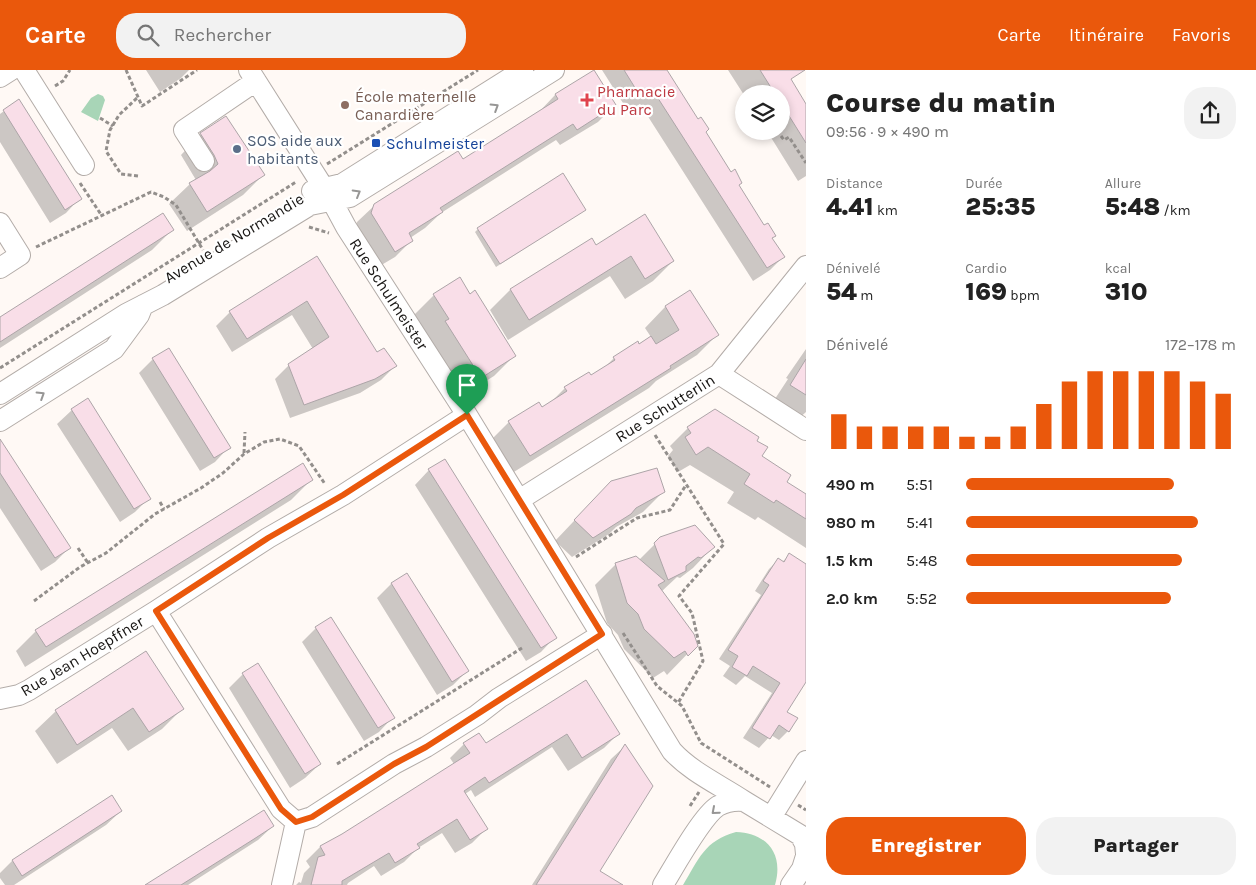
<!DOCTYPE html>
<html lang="fr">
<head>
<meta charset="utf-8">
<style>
  :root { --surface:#fff; --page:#f2f2f2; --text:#222; --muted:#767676; --accent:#ea580c }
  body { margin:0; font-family:Karla,sans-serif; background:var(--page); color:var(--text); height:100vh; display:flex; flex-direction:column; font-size:19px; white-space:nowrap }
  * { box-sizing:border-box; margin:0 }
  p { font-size:16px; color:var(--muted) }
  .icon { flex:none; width:28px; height:28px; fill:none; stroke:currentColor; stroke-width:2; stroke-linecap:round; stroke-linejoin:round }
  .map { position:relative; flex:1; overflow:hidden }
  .details { display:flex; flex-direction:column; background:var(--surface); width:450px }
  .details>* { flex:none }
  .controls { position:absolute; left:735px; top:15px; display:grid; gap:10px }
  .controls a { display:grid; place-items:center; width:55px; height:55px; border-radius:50%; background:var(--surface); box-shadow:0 2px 8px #0003; font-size:25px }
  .pin { position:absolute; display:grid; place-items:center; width:42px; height:42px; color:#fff; margin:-51px -21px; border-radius:50% 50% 50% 0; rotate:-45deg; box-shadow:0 0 5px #0007 }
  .pin .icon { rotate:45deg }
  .round { display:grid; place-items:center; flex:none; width:52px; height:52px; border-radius:20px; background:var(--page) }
  .summary { display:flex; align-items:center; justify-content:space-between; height:85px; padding:0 20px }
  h1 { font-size:28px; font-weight:800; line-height:38px }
  .stats { display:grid; grid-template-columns:repeat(3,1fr); gap:8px; height:85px; padding:5px 20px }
  .stats div { display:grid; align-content:center }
  .stats b { font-size:25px; font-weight:800 }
  .stats small { font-size:14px; font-weight:400 }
  .stats p { font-size:14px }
  .chart { height:140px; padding:10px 20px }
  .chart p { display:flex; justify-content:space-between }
  .chart svg { width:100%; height:90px; margin-top:5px; stroke:var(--accent); stroke-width:6 }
  .primary-button { display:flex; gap:10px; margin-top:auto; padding:10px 20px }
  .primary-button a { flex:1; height:58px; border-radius:20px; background:var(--accent); color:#fff; font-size:20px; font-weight:800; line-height:58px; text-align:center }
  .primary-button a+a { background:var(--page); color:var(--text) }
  ul { padding:0 20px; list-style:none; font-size:16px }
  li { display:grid; grid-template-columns:80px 60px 1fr; align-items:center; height:38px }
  li i { height:12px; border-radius:6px; background:var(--accent) }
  header { display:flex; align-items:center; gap:30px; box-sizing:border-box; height:70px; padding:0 25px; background:var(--accent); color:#fff }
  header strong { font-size:24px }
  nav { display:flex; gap:28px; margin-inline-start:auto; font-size:18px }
  .search { width:350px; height:45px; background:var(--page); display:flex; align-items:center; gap:12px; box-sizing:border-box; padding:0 18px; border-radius:20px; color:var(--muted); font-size:19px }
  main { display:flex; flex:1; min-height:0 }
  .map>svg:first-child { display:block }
  .green { fill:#a8d5b7 }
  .shadow { fill:#0003 }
  .building { fill:#f9dee8; stroke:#ada5a8 }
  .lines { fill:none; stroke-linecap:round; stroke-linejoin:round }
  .minor-casing { stroke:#b3aca8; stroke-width:22 }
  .path { stroke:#938f8c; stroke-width:3; stroke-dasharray:4 2.5; stroke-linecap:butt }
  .minor { stroke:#fff; stroke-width:20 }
  .oneway { stroke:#979695 }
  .route-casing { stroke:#fff; stroke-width:10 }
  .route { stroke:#ea580c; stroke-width:6 }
  .health-dot { fill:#e0444e; stroke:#fff; stroke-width:2 }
  .education-dot { fill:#8d6e63; stroke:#fff; stroke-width:2 }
  .transit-dot { fill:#1a4fb4; stroke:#fff; stroke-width:2 }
  .service-dot { fill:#5c6f8a; stroke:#fff; stroke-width:2 }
  .labels { text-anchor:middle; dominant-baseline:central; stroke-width:4.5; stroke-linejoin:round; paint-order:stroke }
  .health-label { font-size:16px; fill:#be3a42; stroke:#fff; text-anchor:start }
  .education-label { font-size:16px; fill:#785e54; stroke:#fff; text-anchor:start }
  .service-label { font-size:16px; fill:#4e5e75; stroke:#fff; text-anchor:start }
  .transit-label { font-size:16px; fill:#164399; stroke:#fff; text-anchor:start }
  .street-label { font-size:16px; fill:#181614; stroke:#fff }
</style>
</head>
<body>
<header>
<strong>Carte</strong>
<div class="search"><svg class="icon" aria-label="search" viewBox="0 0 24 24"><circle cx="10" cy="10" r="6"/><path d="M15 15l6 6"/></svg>Rechercher</div>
<nav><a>Carte</a><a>Itinéraire</a><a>Favoris</a></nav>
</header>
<main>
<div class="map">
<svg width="806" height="815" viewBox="0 0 806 815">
  <rect width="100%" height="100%" fill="#fff9f5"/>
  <!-- green -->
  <path class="green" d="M98,24L103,26L105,30L98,51L81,42L91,28Z
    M736,762C767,763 784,784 775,815H683C699,789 704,771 736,762Z"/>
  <!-- shadow -->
  <path class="shadow" d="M146,0H189L181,8L160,22Z
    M602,0H665L783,187L770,200L753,211L640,34L628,41Z
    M728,0H789L790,10L806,36V106L798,111L767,61H781V24L744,25Z
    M594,1L615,35L598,52L560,75L556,70L441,143L425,158L410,168L412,170L395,187L378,197L355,160L357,152L375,135L463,90L539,42L555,25Z
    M4,41L80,128L66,143L50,153L0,72V44Z
    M201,64L263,105L243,125L187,161L169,134L190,114L196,110L181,85Z
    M584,140L496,197L475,162L478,159Z
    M172,160L152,180L0,278V249Z
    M591,169L596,176L673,191L653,211L625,229L610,206L508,270L490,240L510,220Z
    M317,187L377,284L395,296L381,310L360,323L290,348L275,309L289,295L313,279L292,245L232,282L216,256L230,242Z
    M690,222L717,265L697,285L656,311L649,318L509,405L489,372L509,352L541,338L551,332L565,318L591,306L602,300L614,288L651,267L645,258L665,237Z
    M434,225H470L514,286L494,306L460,327L414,245Z
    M806,279V342L796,351L771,335L788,309L786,308Z
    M153,289L229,377L215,392L200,401L139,303Z
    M87,330L149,428L135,442L120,452L57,354L72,340Z
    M688,358L760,386L785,413L806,426V478L758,447L755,450L727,433L734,422L690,395L678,402L668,386L673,380L670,376Z
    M0,383L69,478L55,492L41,501L0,438Z
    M444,390L555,567L541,582L526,591L415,415L429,400Z
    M312,409L291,430L25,597L16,581L36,561Z
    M663,422L643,442L616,457L609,464L572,487L555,471L591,433Z
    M661,468L713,477L693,498L680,508L677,507L661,522L696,575L667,605L664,601L653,608L624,579L618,565L607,553L595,515L615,495L636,488L639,490Z
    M790,485L806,495V610L786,642L788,661L779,670L771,665L759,678L743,668L772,623L745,606L736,615L723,606L730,596L719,589L761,525L755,521L769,499L778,490L782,492Z
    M407,505L467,601L453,615L437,625L377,528L391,514Z
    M316,558L393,647L379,662L364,671L302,572Z
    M146,582L182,639L162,659L128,681L112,658L57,694L35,661L56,641Z
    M243,604L320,694L305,708L290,718L229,618Z
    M586,612L618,664L604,678L568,701L552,677L475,727L471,720L465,724L486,759L472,773L455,783L442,763L418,778L404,792L381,806L374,796L348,813L347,815H296L299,812L301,813L304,803L310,797L306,791L320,777L342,765L454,694L450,688L464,674L485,675Z
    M625,676L599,801L621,815H532L611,689Z
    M112,727L121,741L106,755L14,815H5L0,808V803L12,791Z
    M273,756L258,770L188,815H148Z"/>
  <!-- building -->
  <path class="building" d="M594,0L616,35L577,60L573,54L440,138L443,142L409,163L413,171L395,182L371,143L374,134L458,81L463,89L558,29L555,24Z
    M624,0H667L698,49L701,47L709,59L706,62L731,102L735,99L742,113L739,115L764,155L768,153L776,166L772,168L785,187L767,198L654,22L642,29Z
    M760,0H805L791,9L806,34V73L781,33V24H775Z
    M19,29L82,129L65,140L3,40Z
    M226,46L265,105L207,142L189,113L210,101L218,94L214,85L200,63Z
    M563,103L586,140L500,194L477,158Z
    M163,143L174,160L0,272V247Z
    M645,144L674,191L645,209L631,186L529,250L510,219L592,168L596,175Z
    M317,186L377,282L384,278L397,296L375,309L304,335L288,294L329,267L307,231L247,269L229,241Z
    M460,207L470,224L475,220L516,286L481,308L445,251L449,249L433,224Z
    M690,220L719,265L670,296L671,298L530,386L508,351L539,332L542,337L567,321L564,317L589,302L591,305L615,290L613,287L638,271L639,274L651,266L656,274L679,260L665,236Z
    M169,278L231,378L214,388L152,288Z
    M806,289V325L790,315Z
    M88,328L151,429L134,439L71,339Z
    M715,339L759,367L757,371L768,377L762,386L791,405L787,412L806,424V449L776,430L774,433L744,414L750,404L708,377L696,385L685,367L691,363L687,357Z
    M0,369L71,478L55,488L0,403Z
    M445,389L557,568L541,578L428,399Z
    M303,393L313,410L46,577L35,560Z
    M657,398L665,422L636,438L631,444L593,468L574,450L611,411Z
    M695,455L715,477L701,488L698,487L686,496V501L668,510L654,473L660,467Z
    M789,483L806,494V612L787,642L798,648L794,654L789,662L779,655L770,669L752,658L780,613L753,596L747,606L732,597L738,586L728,580L769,515L763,511L778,488L784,492Z
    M636,486L665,511L658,515L694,564L698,576L688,586L685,581L674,588L644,559L638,544L627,533L615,493Z
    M407,503L469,601L452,612L391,513Z
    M331,547L395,648L378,658L315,557Z
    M146,581L184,639L149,662L133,638L77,675L55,640Z
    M258,593L321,694L305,704L242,603Z
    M586,610L620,664L582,688L567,664L489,713L485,707L464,721L488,759L470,770L457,749L417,774L420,778L395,793L389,783L342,811V815H311L318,787L325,785L320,776L342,764L470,683L463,673L479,663L486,673Z
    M625,674L653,716L600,801L623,815H536Z
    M112,725L122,741L22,806L12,790Z
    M264,740L274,756L254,769L181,815H145Z"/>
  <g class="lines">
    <defs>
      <path id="minor" d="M24,0L84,95
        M249,0L332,131L346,157L467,345L672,681C691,702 720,715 744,731
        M0,7L11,0
        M204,91L184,60L256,11
        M312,121L342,114L523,0
        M0,153L20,185L0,198
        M719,304L806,360
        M0,324L126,244L163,225L310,135L350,127L554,0
        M0,351L114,279L139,245L143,235
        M519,430L719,304L806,196
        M156,541L281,739L296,752
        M0,629L19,625L29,620L156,541L268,468L343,425L467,345
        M772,746L806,691
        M282,815L296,752L312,747L394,694L426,677L477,645L499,628L602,564
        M663,815C674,797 702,746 718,736C727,731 735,730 744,731L800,765L805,774L806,784
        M791,815L802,799L806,786"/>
    </defs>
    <!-- minor casing -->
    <use href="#minor" class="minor-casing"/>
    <!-- path -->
    <path class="path" d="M126,0L142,36L197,0
      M55,16L63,11L70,0
      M100,48L113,56
      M781,66L784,70L789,67L806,93
      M327,94L478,0
      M138,106L121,104L106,81L110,60L119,45L138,27
      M80,113L102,146
      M309,157L329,163
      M36,177L151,122L164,127L176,135L203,180
      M0,298L296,112
      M655,365L724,474L679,526L692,543L703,591L678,633
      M244,383L245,362
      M160,432L164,439
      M78,478L88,493
      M576,487L637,448L670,440L686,415
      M34,531L80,497L106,483L155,444L201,418L223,403L244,384L264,372L280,369L299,376L325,414
      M623,563L657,616L682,636L701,673L770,717
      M337,694L522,578
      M798,735L806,740
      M690,736L699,722"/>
    <!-- minor -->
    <use href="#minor" class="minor"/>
  </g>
  <!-- one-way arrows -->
  <defs><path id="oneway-chevron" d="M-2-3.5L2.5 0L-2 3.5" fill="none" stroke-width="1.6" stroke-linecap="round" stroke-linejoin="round" transform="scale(1.25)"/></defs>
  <g class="oneway">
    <use href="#oneway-chevron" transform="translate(495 37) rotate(-32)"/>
    <use href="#oneway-chevron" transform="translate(357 123) rotate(-30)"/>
    <use href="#oneway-chevron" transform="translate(41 325) rotate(-32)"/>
    <use href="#oneway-chevron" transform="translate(715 741) rotate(139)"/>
  </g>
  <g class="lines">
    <defs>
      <path id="route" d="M467,345L602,564L426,677L394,694L312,747L296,752L281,739L156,541L268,468L343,425Z"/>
    </defs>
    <!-- route casing -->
    <use href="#route" class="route-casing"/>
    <!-- route -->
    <use href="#route" class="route"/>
  </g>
  <!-- markers -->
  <path class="health-dot" d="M584.5 22.5h5v5h5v5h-5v5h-5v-5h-5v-5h5z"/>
  <circle class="education-dot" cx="345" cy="35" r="5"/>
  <rect class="transit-dot" x="371" y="68" width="10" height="10" rx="2.5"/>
  <circle class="service-dot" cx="237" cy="79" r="5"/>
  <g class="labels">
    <!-- health labels -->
    <g class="health-label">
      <text x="597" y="21">Pharmacie<tspan x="597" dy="18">du Parc</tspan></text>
    </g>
    <!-- education labels -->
    <g class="education-label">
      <text x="355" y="26">École maternelle<tspan x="355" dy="18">Canardière</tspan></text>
    </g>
    <!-- service labels -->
    <g class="service-label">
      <text x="247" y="70">SOS aide aux<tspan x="247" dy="18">habitants</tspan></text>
    </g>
    <!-- transit labels -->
    <g class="transit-label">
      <text x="386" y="73">Schulmeister</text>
    </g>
    <!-- street labels -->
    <g class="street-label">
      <text transform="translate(234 168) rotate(-31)">Avenue de Normandie</text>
      <text transform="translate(389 224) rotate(57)">Rue Schulmeister</text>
      <text transform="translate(665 338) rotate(-32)">Rue Schutterlin</text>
      <text transform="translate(82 586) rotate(-31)">Rue Jean Hoepffner</text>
    </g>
  </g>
</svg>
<div class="controls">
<a><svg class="icon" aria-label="layers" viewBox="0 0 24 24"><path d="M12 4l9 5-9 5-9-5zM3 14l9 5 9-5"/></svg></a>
</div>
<div class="pin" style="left:467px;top:345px;background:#1e9e55"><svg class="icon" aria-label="arrive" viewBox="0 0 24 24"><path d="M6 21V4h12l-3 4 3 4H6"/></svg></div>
</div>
<section class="details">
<div class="summary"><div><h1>Course du matin</h1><p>09:56 · 9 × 490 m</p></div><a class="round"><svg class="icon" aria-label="share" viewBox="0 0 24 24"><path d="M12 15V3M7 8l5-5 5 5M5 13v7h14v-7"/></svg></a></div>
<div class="stats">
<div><p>Distance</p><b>4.41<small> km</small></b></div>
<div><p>Durée</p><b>25:35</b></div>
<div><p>Allure</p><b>5:48<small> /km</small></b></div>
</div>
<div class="stats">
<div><p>Dénivelé</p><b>54<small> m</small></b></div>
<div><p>Cardio</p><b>169<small> bpm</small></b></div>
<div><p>kcal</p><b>310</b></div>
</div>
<div class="chart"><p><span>Dénivelé</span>172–178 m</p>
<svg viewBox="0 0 160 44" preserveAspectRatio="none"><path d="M5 44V27M15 44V33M25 44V33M35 44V33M45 44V33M55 44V38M65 44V38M75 44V33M85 44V22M95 44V11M105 44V6M115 44V6M125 44V6M135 44V6M145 44V11M155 44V17"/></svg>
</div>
<ul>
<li><b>490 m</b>5:51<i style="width:77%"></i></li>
<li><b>980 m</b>5:41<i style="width:86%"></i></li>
<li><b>1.5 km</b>5:48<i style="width:80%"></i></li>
<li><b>2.0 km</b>5:52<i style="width:76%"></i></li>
</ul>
<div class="primary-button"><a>Enregistrer</a><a>Partager</a></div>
</section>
</main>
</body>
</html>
